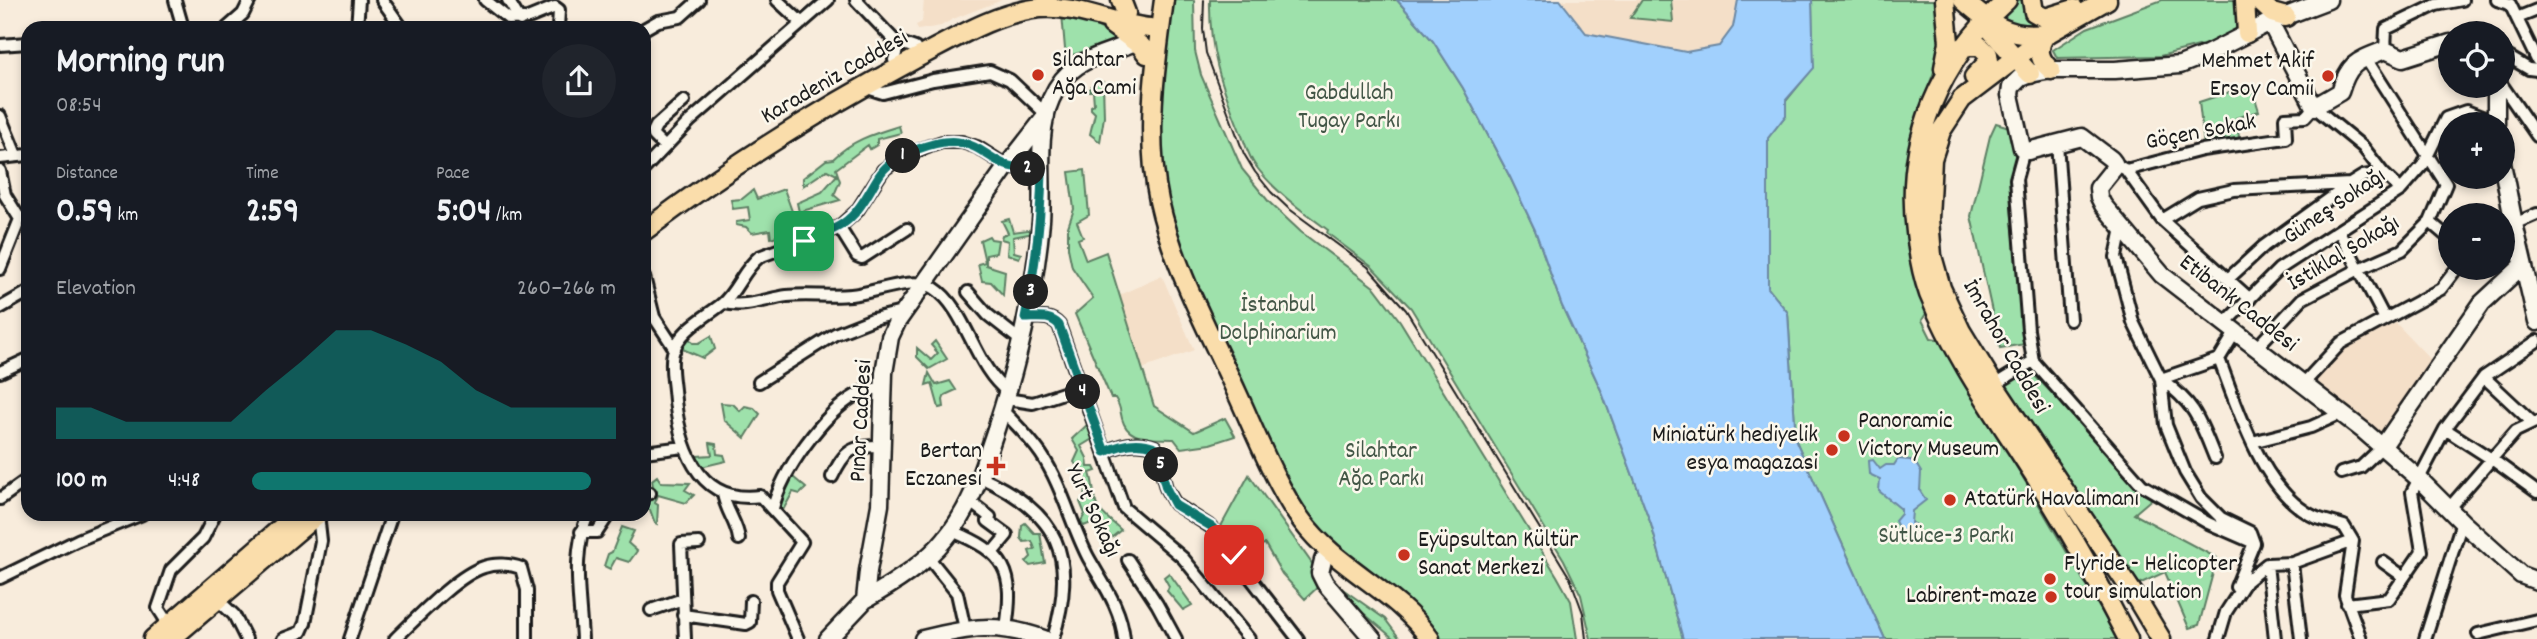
<!DOCTYPE html>
<html lang="en">
<head>
<meta charset="utf-8">
<style>
  :root { --surface:#171b24; --page:#20242c; --text:#f1f3f6; --muted:#9ea1a6; --accent:#0f766e }
  body { margin:0; font-family:Dekko,sans-serif; background:var(--page); color:var(--text); height:100vh; display:flex; flex-direction:column; font-size:26px; white-space:nowrap }
  * { box-sizing:border-box; margin:0 }
  p { font-size:23px; color:var(--muted) }
  .icon { flex:none; width:38px; height:38px; fill:none; stroke:currentColor; stroke-width:2; stroke-linecap:round; stroke-linejoin:round }
  .map { position:relative; flex:1; overflow:hidden }
  .sheet { position:absolute; left:21px; top:21px; width:630px; height:500px; display:flex; flex-direction:column; background:var(--surface); border-radius:21px; box-shadow:0 4px 10px #0003 }
  .sheet>* { flex:none }
  .tools { position:absolute; left:2438px; top:21px; display:grid; gap:14px }
  .tools a { display:grid; place-items:center; width:77px; height:77px; border-radius:50%; background:var(--surface); box-shadow:0 4px 10px #0003; font-size:35px }
  .pin { position:absolute; display:grid; place-items:center; width:60px; height:60px; color:#fff; margin:-30px; border-radius:14px; box-shadow:0 4px 10px #0006 }
  .km { position:absolute; width:35px; height:35px; margin:-18px; border-radius:50%; background:#222; color:#fff; font-size:19px; line-height:35px; text-align:center }
  .round { display:grid; place-items:center; flex:none; width:74px; height:74px; border-radius:37px; background:var(--page) }
  .overview { display:flex; align-items:center; justify-content:space-between; height:119px; padding:0 35px }
  h1 { font-size:38px; font-weight:700; line-height:52px }
  .metrics { display:grid; grid-template-columns:repeat(3,1fr); gap:10px; height:119px; padding:7px 35px }
  .metrics div { display:grid; align-content:center }
  .metrics b { font-size:35px; font-weight:700 }
  .metrics small { font-size:19px; font-weight:400 }
  .metrics p { font-size:19px }
  .chart { height:196px; padding:14px 35px }
  .chart p { display:flex; justify-content:space-between }
  .chart svg { width:100%; height:126px; margin-top:7px; fill:var(--accent); opacity:.7 }
  ul { padding:0 35px; list-style:none; font-size:23px }
  li { display:grid; grid-template-columns:112px 84px 1fr; align-items:center; height:52px }
  li i { height:18px; border-radius:9px; background:var(--accent) }
  .map>svg:first-child { display:block }
  .built { fill:#f4dfc8 }
  .green { fill:#9ee1ab; stroke:#5d7e64; stroke-width:2 }
  .water { fill:#a1d0fd; stroke:#6c88a3; stroke-width:2 }
  .lines { fill:none; stroke-linecap:round; stroke-linejoin:round }
  .street-casing { stroke:#1c1c1c; stroke-width:16 }
  .secondary-casing { stroke:#1c1c1c; stroke-width:21 }
  .primary-casing { stroke:#1c1c1c; stroke-width:23 }
  .street { stroke:#fbf7ec; stroke-width:10 }
  .secondary { stroke:#fbf7ec; stroke-width:16 }
  .primary { stroke:#faddab; stroke-width:18 }
  .tram { stroke:#1c1c1c; stroke-width:2 }
  .route-casing { stroke:#fff; stroke-width:14 }
  .route { stroke:#0f766e; stroke-width:9 }
  .poi-dot { fill:#c8321e; stroke:#fbf7ec; stroke-width:2.5 }
  .labels { text-anchor:middle; dominant-baseline:central; stroke-width:5; stroke-linejoin:round; paint-order:stroke }
  .poi-label { font-size:24px; fill:#1c1c1c; stroke:#fbf7ec; text-anchor:start }
  .street-label { font-size:24px; fill:#1c1c1c; stroke:#fbf7ec }
  .park-label { font-size:24px; fill:#435747; stroke:#fbf7ec }
</style>
</head>
<body>
<div class="map">
<svg width="2537" height="639" viewBox="0 0 2537 639">
  <rect width="100%" height="100%" fill="#f8ecdc"/>
  <filter id="ink" filterUnits="userSpaceOnUse"><feTurbulence type="fractalNoise" baseFrequency=".0143" numOctaves="2"/><feDisplacementMap in="SourceGraphic" scale="14" xChannelSelector="R" yChannelSelector="G"/><feConvolveMatrix kernelMatrix="1 2 1 2 8 2 1 2 1" color-interpolation-filters="sRGB"/></filter>
  <g filter="url(#ink)">
    <!-- built -->
    <path class="built" d="M924,0H1002L953,19L941,26L918,30L916,25L922,22Z
      M1560,0H1738L1733,27L1719,46L1686,52L1586,33Z
      M1162,276L1194,350L1142,369L1119,295Z
      M2396,323L2433,362L2382,437L2313,379L2349,345Z"/>
    <!-- green -->
    <path class="green" d="M1172,0H1194L1195,51L1201,75L1242,169L1269,202L1301,232L1375,288L1400,321L1557,576L1571,601L1577,639H1439L1415,608L1349,559L1309,522L1273,459L1184,265L1163,194L1158,154L1159,76Z
      M1210,0H1397L1433,41L1463,88L1510,177L1535,230L1562,306L1601,390L1651,524L1683,639H1591L1581,595L1564,560L1411,308L1372,267L1327,233L1328,230C1302,211 1274,191 1255,165C1248,156 1245,142 1240,131C1221,84 1209,51 1210,0Z
      M1642,0H1671L1673,22L1630,18Z
      M1812,0H1938L1943,23L1939,58L1916,121L1906,177L1912,250L1927,312L1922,320L1931,338L1942,340L2118,639H1885L1796,441L1788,313L1768,288V138L1786,115V101L1813,68Z
      M2016,0H2024C2024,13 2028,23 2040,26C2026,30 2012,24 1999,17Z
      M2162,0H2239V27L2237,32L2218,41L2160,56L2057,58L2053,50L2087,28Z
      M1062,14L1091,23L1122,40L1069,56L1065,49Z
      M1098,81L1103,82L1104,117L1100,142L1090,134L1095,113L1091,109V106L1094,104L1093,91H1087Z
      M2251,85L2259,111L2236,118L2240,143L2204,145L2199,102Z
      M1996,123L2013,128L2019,152L2012,175L2011,208L2025,344L2000,348L1971,216L1990,136Z
      M899,126L901,133L877,139V145L870,149L868,145L836,169L840,181L834,195L840,200L799,212L797,203L822,192L837,175L827,170L803,186V178L826,160L833,159C852,140 873,134 899,126Z
      M1085,170L1089,215L1077,222L1083,237L1078,239L1086,260L1106,252L1154,406L1194,432L1225,418L1235,436L1210,444L1181,448L1174,439C1158,438 1132,442 1124,424C1119,414 1123,410 1115,398H1111L1075,314L1093,298L1072,267L1068,248V227L1074,209L1069,172Z
      M784,189L802,239L789,243L785,233L771,238L770,230L752,233L746,227L736,225V222L750,220L748,207L733,209L731,200L742,199L753,190L757,199Z
      M1009,219L1013,232L1035,229L1033,233L1013,237L1014,252L1021,254L1019,258L1007,254L1008,241L1001,239L1002,235L1008,233L1002,221Z
      M989,236L991,239L998,240L996,253L986,255V265L1005,271L1003,295L991,282L982,281L978,264L985,262L980,240Z
      M687,336L693,343H699L711,336L715,349L703,358L678,347Z
      M935,341L947,359L929,369L917,357V348L931,360L938,353L931,345Z
      M2030,371L2154,497L2134,514L2217,558L2199,625L2189,628L2165,572L2139,584L2003,385Z
      M929,373L936,385L950,381L956,390L945,395L943,400L944,407L939,408L932,383L926,385Z
      M721,403L733,404L740,411L745,406L754,408L760,414L745,438L724,420Z
      M1088,424L1094,438L1081,446L1087,458L1088,467H1094L1096,471L1090,473C1094,484 1093,496 1097,506C1102,515 1114,523 1121,530L1111,538L1098,520L1084,526L1081,521L1085,514L1080,502L1085,496L1087,481L1074,462L1079,451L1072,439Z
      M710,443L716,444L717,454L724,455L726,461L701,467L697,462V456L712,455Z
      M1249,475L1313,565L1320,585L1305,599L1282,574L1265,544L1261,545L1248,530L1231,540L1220,528Z
      M657,476L661,482L690,483L685,490L694,495L686,503L658,495L655,503L658,505L657,524L655,523L650,510H646V497L654,494L652,480Z
      M793,477L806,488L800,494L793,492L782,512L778,503L786,481Z
      M1025,523L1034,533H1040L1045,563L1030,566L1026,562L1031,557L1029,551L1035,549L1032,541L1024,542L1021,538L1022,525Z
      M622,527L634,531L628,543L637,551L629,562L616,558L610,569L604,566L608,554L612,552Z
      M1169,573L1192,605L1183,610L1167,591L1169,586L1164,577Z
      M1327,578L1385,619L1400,639H1394L1341,594Z"/>
    <!-- water -->
    <path class="water" d="M1397,0H1560L1586,33L1686,52L1719,46L1733,27L1738,0H1812L1814,68L1786,100V115L1768,138V288L1788,313L1796,441L1885,639H1683L1651,524L1601,390L1562,306L1535,230L1510,177L1463,88L1433,41Z
      M1898,459L1910,460L1916,464L1921,472L1920,491L1926,500L1912,511L1911,523L1916,525L1909,532L1900,531L1895,521L1901,514V509L1879,491L1880,479L1869,474L1868,461L1873,460L1880,469L1886,465H1894Z"/>
    <g class="lines">
      <defs>
        <path id="street" d="M175,0L183,28
          M382,0L402,28
          M485,0L509,19L528,18L555,7L559,10L558,28
          M508,0L520,20
          M777,0L802,23
          M856,0L895,41L915,48
          M2497,0L2510,4L2537,60
          M2517,18L2537,10
          M227,28L243,14L250,0
          M357,28L359,0
          M644,29L658,21L680,17L699,0
          M0,45L28,43
          M2385,50L2386,29L2436,5L2462,0
          M2502,53L2529,69L2537,70
          M894,60L898,47L895,41
          M2502,85L2537,136
          M864,87L883,93L933,80L990,71L1010,80L1047,115
          M0,116L16,155
          M2057,143L2070,320
          M665,147L654,136L653,132L656,126L684,101
          M2024,150L2016,179L2028,330L2033,361
          M0,158L28,155
          M2114,163L2126,170L2202,150L2286,138L2285,118L2305,117L2314,107L2363,147L2383,173L2401,190
          M644,169L690,121L828,0
          M2126,170L2162,220L2250,299
          M0,171L5,195L20,219L28,216
          M2162,220L2198,198L2234,190L2350,184
          M2430,222L2450,239
          M2502,223L2514,224L2537,214
          M839,227L857,256L862,258L907,229
          M2122,228L2116,257L2133,322L2161,379L2166,425L2185,472L2201,498L2221,518L2250,532L2254,543
          M2339,231L2385,319
          M0,269L20,219
          M644,277L654,317L675,349
          M2228,279L2264,246L2350,184L2363,176L2383,173
          M968,292L988,315L1020,340
          M724,303C745,308 766,299 787,296C808,294 830,297 851,295C875,293 913,275 934,288C967,309 974,367 1008,392
          M0,308L28,292
          M1025,318C1038,318 1050,315 1059,325L1124,508L1183,558L1249,639
          M2225,323L2279,269L2401,190L2423,165L2446,118L2466,111L2484,118L2490,124
          M2257,347L2302,299L2359,269L2402,250L2430,222L2446,184L2365,57
          M2219,359C2238,409 2264,496 2317,518C2326,521 2335,523 2344,526L2353,541L2345,595L2361,639
          M0,372L28,359
          M2484,377L2533,423L2537,422
          M2161,379C2196,405 2199,419 2215,458
          M2161,379L2219,359L2236,331
          M759,382L835,334L873,319L906,311
          M2304,383L2341,343L2441,289L2457,268
          M1994,385L2033,361L2142,485L2208,523L2254,543
          M1006,399L1033,403L1081,387
          M1002,410C1016,424 1030,438 1041,454C1062,485 1071,524 1088,557C1103,584 1121,607 1124,639
          M2445,429L2493,460L2537,492
          M2252,442L2311,427L2342,413
          M644,452L684,447
          M1105,452C1121,444 1138,440 1155,447L1166,488L1175,504L1211,527L1298,639
          M2341,473L2361,467L2383,446
          M832,477C845,450 851,446 881,446
          M980,477C1059,513 1078,556 1053,639
          M723,493C725,510 737,522 739,539
          M644,495L650,493
          M0,499L28,479
          M969,501L990,517L988,521L1007,535L992,553
          M773,508C782,471 823,414 856,395C864,390 874,389 883,388
          M2449,508L2516,431L2533,423
          M952,531C1006,553 1015,571 1006,628
          M581,532H597L609,514
          M928,557L957,593L965,629
          M1128,560L1157,604L1176,639
          M2383,562L2404,577
          M2292,563L2301,639
          M2267,564L2275,639
          M0,578L78,540L142,514
          M2236,587L2254,543
          M218,600L234,615L246,639
          M2347,604L2389,599L2422,551L2412,492L2445,429L2484,377L2537,341
          M651,610L683,599
          M683,615L746,624L750,622L751,601
          M169,625L158,608L171,570L203,538L215,514
          M2478,634L2537,620
          M283,639L301,632L305,623L321,541L318,514
          M350,639L392,514
          M395,639C416,619 457,575 484,567C495,563 511,564 521,568L527,590V639
          M582,639C580,596 571,556 588,514
          M685,639L681,544L699,543
          M798,639L777,590V582L802,542L760,496C695,505 678,442 674,390C673,379 670,364 673,353C679,330 706,317 722,304C737,291 743,270 759,257L839,227L857,211L883,170L902,157L930,146L942,142H962L977,147L1007,166L1042,172
          M2218,639L2226,612L2246,581L2267,564L2292,563L2353,541
          M2425,639L2462,522"/>
        <path id="secondary" d="M2328,0L2270,22L2205,55L2180,65L2115,70H2051L2030,74L2020,78L2011,87L2010,95L2022,148L2028,151L2082,137L2111,159L2114,163V168L2098,188L2099,197L2103,205L2162,275L2364,431L2418,478L2462,522L2521,575L2537,581
          M2270,22L2314,107L2340,92C2349,62 2357,61 2385,50L2403,58L2450,43
          M2496,86V124
          M2502,163L2514,224L2537,322
          M2383,446L2482,303L2523,265
          M1323,560L1320,573L1325,583L1373,639
          M865,600C893,584 925,564 945,539C972,507 983,467 996,429C1018,362 1035,291 1041,221C1044,183 1035,135 1051,99C1069,58 1099,57 1135,42
          M828,639L865,600L868,571L880,505L884,373L890,337L897,322L1007,166L1046,116
          M923,639C970,627 997,622 1044,639"/>
        <path id="primary" d="M1164,0C1155,66 1145,135 1159,201C1174,269 1209,331 1237,393C1255,432 1277,488 1302,521C1337,569 1396,590 1430,639
          M1963,0C1989,23 2010,39 2045,34
          M2007,0C1940,61 1904,140 1916,232C1918,252 1922,274 1929,294C1955,358 1996,415 2033,473C2067,527 2099,582 2128,639
          M2032,0L2034,12L2045,18L2074,9
          M2107,0L2049,33L1962,99L1941,131L1932,159L1929,219L1932,256L1941,288L1961,331L1994,385L2137,599L2161,639
          M2245,0L2247,33
          M2258,0L2272,13L2286,17
          M1117,23L1126,13L1121,0
          M1112,25L1141,46L1147,54
          M1987,26L2030,74
          M2044,37C2036,50 2040,61 2051,70
          M1964,46H1980L1988,54L1989,61L1974,77
          M1944,68L1949,42L1945,0
          M644,231C729,167 819,110 913,60C954,39 994,13 1040,8C1079,5 1112,24 1150,28
          M153,639L297,514
          M171,639L318,514"/>
      </defs>
      <!-- street casing -->
      <use href="#street" class="street-casing"/>
      <!-- secondary casing -->
      <use href="#secondary" class="secondary-casing"/>
      <!-- primary casing -->
      <use href="#primary" class="primary-casing"/>
      <!-- street -->
      <use href="#street" class="street"/>
      <!-- secondary -->
      <use href="#secondary" class="secondary"/>
      <!-- primary -->
      <use href="#primary" class="primary"/>
      <!-- tram -->
      <path class="tram" d="M1204,0L1203,29L1206,53L1244,154L1255,172L1271,192L1288,208L1368,267L1406,310L1570,578L1583,613L1586,639"/>
    </g>
  </g>
  <g class="lines" filter="url(#ink)">
    <defs>
      <path id="route" d="M804,241C821,234 838,230 851,217C864,205 871,187 881,173C894,155 937,139 958,142C977,144 989,158 1006,165C1012,167 1035,171 1042,172C1041,222 1035,269 1025,318C1038,318 1050,315 1059,325L1105,452C1121,444 1138,440 1155,447L1166,488L1175,505L1212,527L1234,555"/>
    </defs>
    <!-- route casing -->
    <use href="#route" class="route-casing"/>
    <!-- route -->
    <use href="#route" class="route"/>
  </g>
  <!-- markers -->
  <g class="poi-dot">
    <circle cx="1038" cy="75" r="7"/>
    <circle cx="2328" cy="76" r="7"/>
    <circle cx="1844" cy="436" r="7"/>
    <circle cx="1832" cy="450" r="7"/>
    <path d="M992.5 455.5h7v7h7v7h-7v7h-7v-7h-7v-7h7z"/>
    <circle cx="1950" cy="500" r="7"/>
    <circle cx="1404" cy="555" r="7"/>
    <circle cx="2050" cy="579" r="7"/>
    <circle cx="2051" cy="597" r="7"/>
  </g>
  <g class="labels">
    <!-- poi labels -->
    <g class="poi-label">
      <text x="1052" y="61">Silahtar<tspan x="1052" dy="28">Ağa Cami</tspan></text>
      <text x="2314" y="62" text-anchor="end">Mehmet Akif<tspan x="2314" dy="28">Ersoy Camii</tspan></text>
      <text x="1858" y="422">Panoramic<tspan x="1858" dy="28">Victory Museum</tspan></text>
      <text x="1818" y="436" text-anchor="end">Miniatürk hediyelik<tspan x="1818" dy="28">esya magazasi</tspan></text>
      <text x="982" y="452" text-anchor="end">Bertan<tspan x="982" dy="28">Eczanesi</tspan></text>
      <text x="1964" y="500">Atatürk Havalimanı</text>
      <text x="1418" y="541">Eyüpsultan Kültür<tspan x="1418" dy="28">Sanat Merkezi</tspan></text>
      <text x="2064" y="565">Flyride - Helicopter<tspan x="2064" dy="28">tour simulation</tspan></text>
      <text x="2037" y="597" text-anchor="end">Labirent-maze</text>
    </g>
    <!-- street labels -->
    <g class="street-label">
      <text transform="translate(835 78) rotate(-30)">Karadeniz Caddesi</text>
      <text transform="translate(2201 133) rotate(-11)">Göçen Sokak</text>
      <text transform="translate(2335 207) rotate(-34)">Güneş Sokağı</text>
      <text transform="translate(2344 254) rotate(-31)">İstiklal Sokağı</text>
      <text transform="translate(2238 304) rotate(38)">Etibank Caddesi</text>
      <text transform="translate(2005 347) rotate(60)">İmrahor Caddesi</text>
      <text transform="translate(862 421) rotate(-87)">Pınar Caddesi</text>
      <text transform="translate(1092 511) rotate(65)">Yurt Sokağı</text>
    </g>
    <!-- park labels -->
    <g class="park-label">
      <text x="1349" y="94">Gabdullah<tspan x="1349" dy="28">Tugay Parkı</tspan></text>
      <text x="1278" y="306">İstanbul<tspan x="1278" dy="28">Dolphinarium</tspan></text>
      <text x="1381" y="452">Silahtar<tspan x="1381" dy="28">Ağa Parkı</tspan></text>
      <text x="1946" y="537">Sütlüce-3 Parkı</text>
    </g>
  </g>
</svg>
<div class="tools">
<a><svg class="icon" aria-label="locate" viewBox="0 0 24 24"><circle cx="12" cy="12" r="6"/><path d="M12 2v4M12 18v4M2 12h4M18 12h4"/></svg></a>
<a>+</a>
<a>−</a>
</div>
<div class="pin" style="left:804px;top:241px;background:#1e9e55"><svg class="icon" aria-label="arrive" viewBox="0 0 24 24"><path d="M6 21V4h12l-3 4 3 4H6"/></svg></div>
<div class="pin" style="left:1234px;top:555px;background:#d93025"><svg class="icon" aria-label="check" viewBox="0 0 24 24"><path d="M5 12l5 5 9-10"/></svg></div>
<b class="km" style="left:903px;top:156px">1</b>
<b class="km" style="left:1028px;top:169px">2</b>
<b class="km" style="left:1031px;top:292px">3</b>
<b class="km" style="left:1083px;top:392px">4</b>
<b class="km" style="left:1161px;top:465px">5</b>
<section class="sheet">
<div class="overview"><div><h1>Morning run</h1><p>08:54</p></div><a class="round"><svg class="icon" aria-label="share" viewBox="0 0 24 24"><path d="M12 15V3M7 8l5-5 5 5M5 13v7h14v-7"/></svg></a></div>
<div class="metrics">
<div><p>Distance</p><b>0.59<small> km</small></b></div>
<div><p>Time</p><b>2:59</b></div>
<div><p>Pace</p><b>5:04<small> /km</small></b></div>
</div>
<div class="chart"><p><span>Elevation</span>260–266 m</p>
<svg viewBox="0 0 160 44" preserveAspectRatio="none"><path d="M0 44V33L10 33L20 38L30 38L40 38L50 38L60 27L70 17L80 6L90 6L100 11L110 17L120 27L130 33L140 33L150 33L160 33V44z"/></svg>
</div>
<ul>
<li><b>100 m</b>4:48<i style="width:93%"></i></li>
</ul>
</section>
</div>
</body>
</html>
